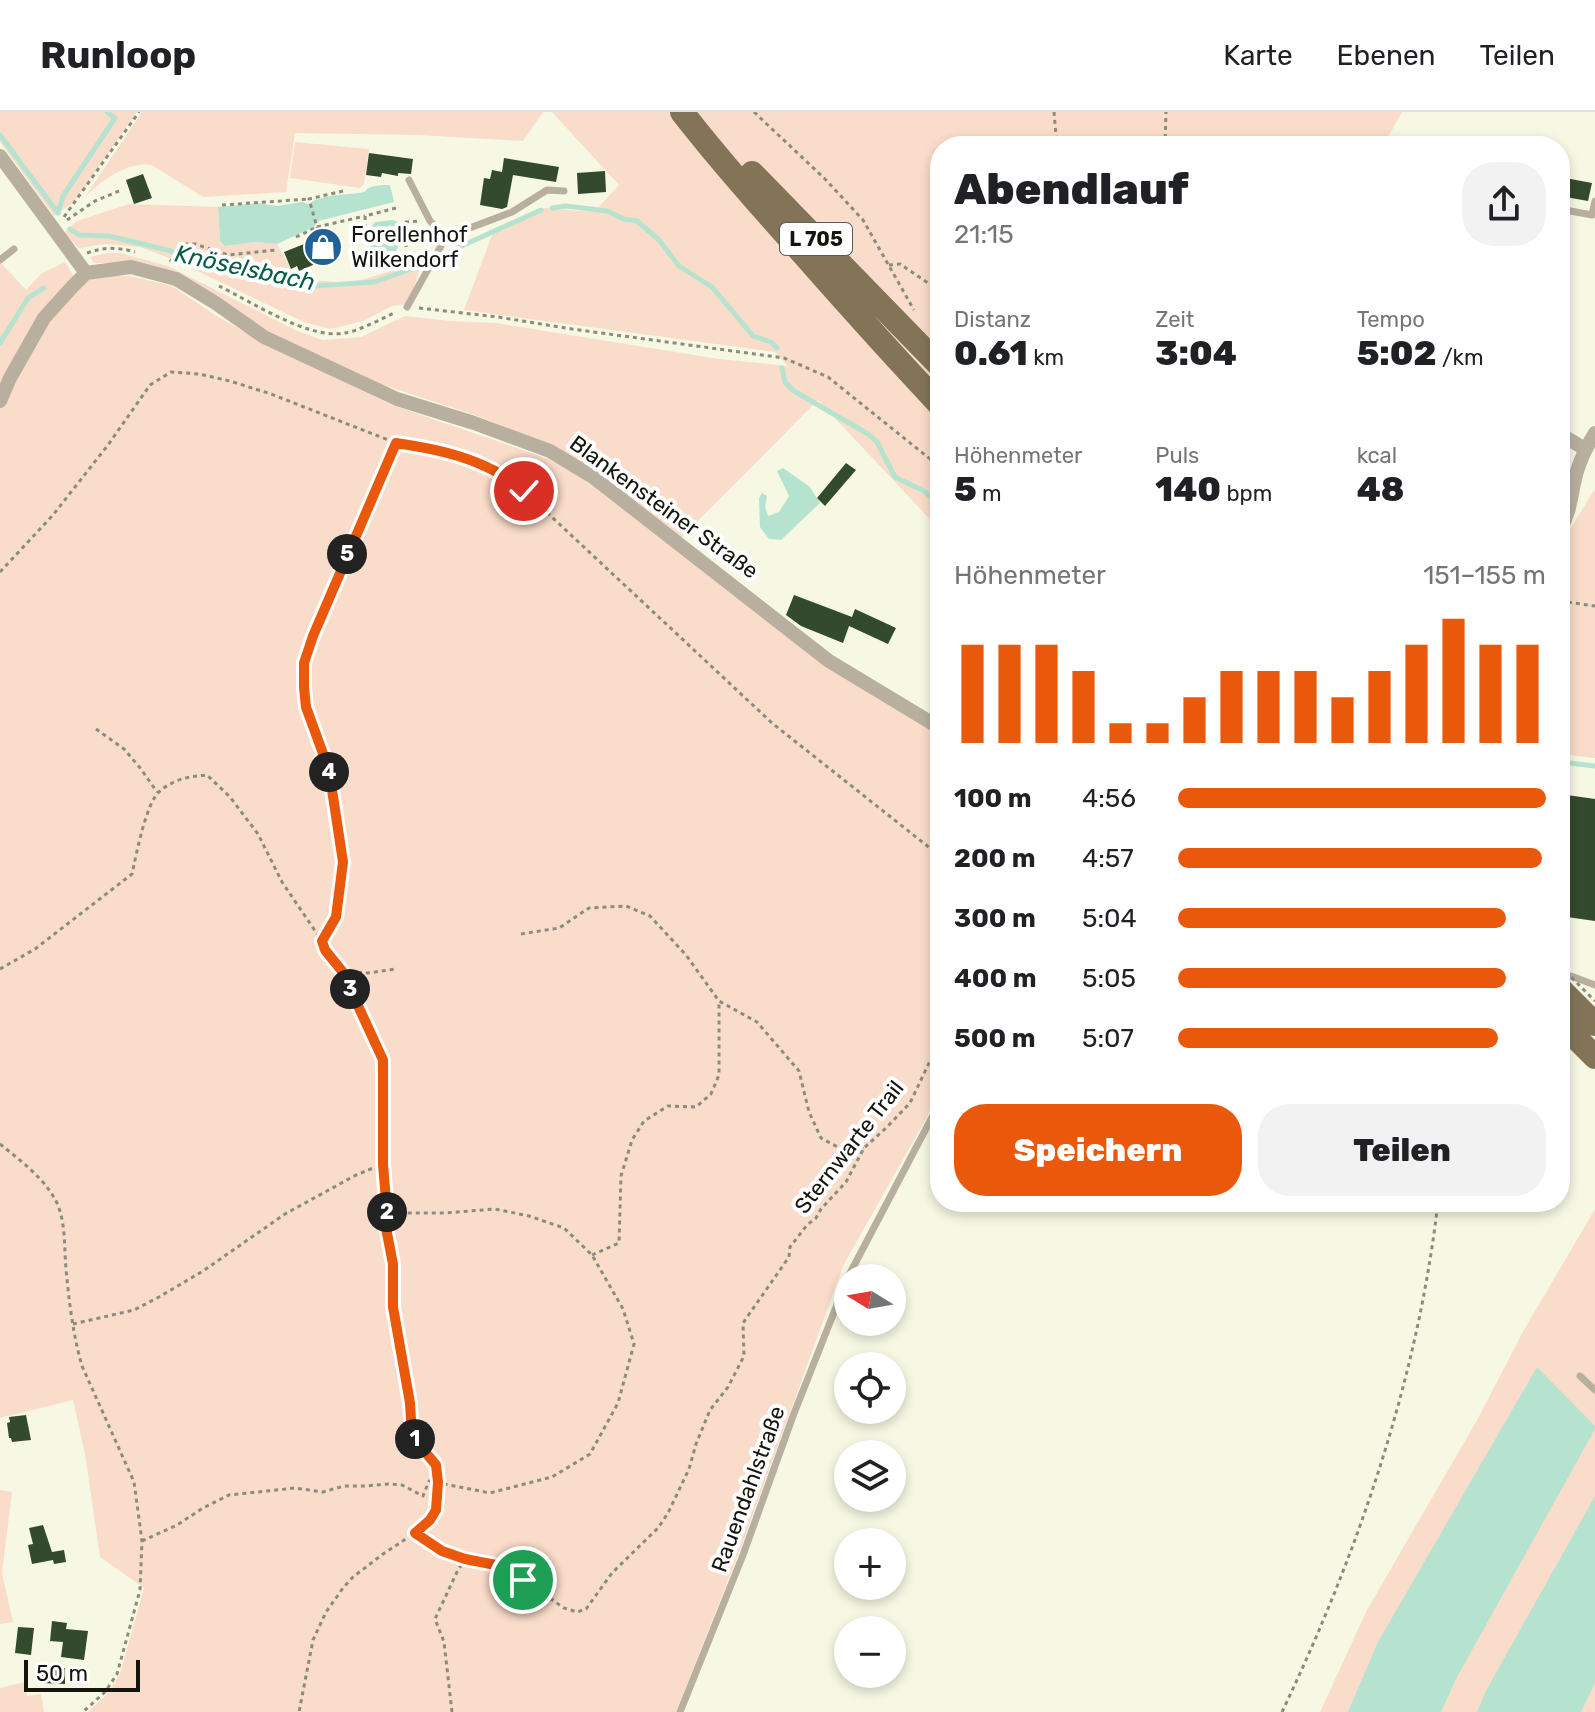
<!DOCTYPE html>
<html lang="de">
<head>
<meta charset="utf-8">
<style>
  :root { --surface:#fff; --page:#f2f2f2; --text:#202124; --muted:#757577; --line:#e0e0e0; --accent:#ea580c }
  body { margin:0; font-family:Rubik,sans-serif; background:var(--page); color:var(--text); height:100vh; display:flex; flex-direction:column; font-size:30px; white-space:nowrap }
  * { box-sizing:border-box; margin:0 }
  p { font-size:26px; color:var(--muted) }
  .icon { flex:none; width:44px; height:44px; fill:none; stroke:currentColor; stroke-width:2; stroke-linecap:round; stroke-linejoin:round }
  .map { position:relative; flex:1; overflow:hidden }
  .side { position:absolute; left:930px; top:24px; width:640px; height:1076px; display:flex; flex-direction:column; background:var(--surface); border-radius:32px; box-shadow:0 4px 12px #0003 }
  .side>* { flex:none }
  .needle { width:52px; rotate:281deg }
  .buttons { position:absolute; left:834px; top:1152px; display:grid; gap:16px }
  .buttons a { display:grid; place-items:center; width:72px; height:72px; border-radius:50%; background:var(--surface); box-shadow:0 4px 12px #0003; font-size:40px }
  .scale { position:absolute; left:24px; bottom:20px; width:116px; box-sizing:border-box; padding-left:8px; border:4px solid #15150e; border-top:0; font-size:22px; line-height:28px; white-space:nowrap; color:#15150e; -webkit-text-stroke:6px #fff; paint-order:stroke }
  .pin { position:absolute; display:grid; place-items:center; width:68px; height:68px; color:#fff; margin:-34px; border:4px solid #fff; border-radius:50%; box-shadow:0 2px 8px #0007 }
  .km { position:absolute; width:40px; height:40px; margin:-20px; border-radius:50%; background:#222; color:#fff; font-size:22px; line-height:40px; text-align:center }
  .round { display:grid; place-items:center; flex:none; width:84px; height:84px; border-radius:32px; background:var(--page) }
  .summary { display:flex; align-items:center; justify-content:space-between; height:136px; padding:0 24px }
  h1 { font-size:44px; font-weight:800; line-height:60px }
  .figures { display:grid; grid-template-columns:repeat(3,1fr); gap:12px; height:136px; padding:8px 24px }
  .figures div { display:grid; align-content:center }
  .figures b { font-size:34px; font-weight:800 }
  .figures small { font-size:22px; font-weight:400 }
  .figures p { font-size:22px }
  .chart { height:224px; padding:16px 24px }
  .chart p { display:flex; justify-content:space-between }
  .chart svg { width:100%; height:144px; margin-top:8px; stroke:var(--accent); stroke-width:6 }
  .action { display:flex; gap:16px; margin-top:auto; padding:16px 24px }
  .action a { flex:1; height:92px; border-radius:32px; background:var(--accent); color:#fff; font-size:32px; font-weight:800; line-height:92px; text-align:center }
  .action a+a { background:var(--page); color:var(--text) }
  ul { padding:0 24px; list-style:none; font-size:26px }
  li { display:grid; grid-template-columns:128px 96px 1fr; align-items:center; height:60px }
  li i { height:20px; border-radius:10px; background:var(--accent) }
  header { display:flex; align-items:center; gap:48px; box-sizing:border-box; height:112px; padding:0 40px; background:var(--surface); border-bottom:2px solid var(--line) }
  header strong { font-size:38px }
  nav { display:flex; gap:44px; margin-inline-start:auto; font-size:28px }
  .map>svg:first-child { display:block }
  .green { fill:#f9dcc9 }
  .water { fill:#b6e3cf }
  .lines { fill:none; stroke-linecap:round; stroke-linejoin:round }
  .stream { stroke:#b6e3cf; stroke-width:5 }
  .building { fill:#334a2d }
  .path { stroke:#8b8c7d; stroke-width:3; stroke-dasharray:4 4; stroke-linecap:butt }
  .service { stroke:#b8af9f; stroke-width:7 }
  .minor { stroke:#b8af9f; stroke-width:14 }
  .primary { stroke:#837457; stroke-width:24 }
  .path-bridge { stroke:#8b8c7d; stroke-width:3; stroke-dasharray:4 4; stroke-linecap:butt }
  .route-casing { stroke:#fff; stroke-width:16 }
  .route { stroke:#ea580c; stroke-width:10 }
  .labels { text-anchor:middle; dominant-baseline:central; stroke-width:8; stroke-linejoin:round; paint-order:stroke }
  .shield { fill:#fff; stroke:#5b5b56; stroke-width:2 }
  .shield-label { font-size:20px; font-weight:bold; fill:#15150e }
  .poi-label { font-size:22px; fill:#15150e; stroke:#fff; text-anchor:start }
  .street-label { font-size:22px; fill:#15150e; stroke:#fff }
  .water-label { font-size:24px; font-style:italic; fill:#065c43; stroke:#fff }
</style>
</head>
<body>
<header>
<strong>Runloop</strong>
<nav><a>Karte</a><a>Ebenen</a><a>Teilen</a></nav>
</header>
<div class="map">
<svg width="1595" height="1600" viewBox="0 0 1595 1600">
  <rect width="100%" height="100%" fill="#f6f8e3"/>
  <!-- green -->
  <path class="green" d="M0,0H137L74,90L54,104L0,30Z
    M142,0H543L523,29L418,23L295,21L286,80L203,85L152,53C127,49 101,69 85,85Z
    M552,0H1402L1383,34H940V418L818,288L681,426L551,333L475,303L380,272L324,249L133,151H94L90,145L108,141H120L168,154L297,219L323,228L361,225L405,204L450,209L496,211L719,247L788,254L775,240L464,198L492,123L543,96L594,100L619,73Z
    M295,30L369,37L364,72L360,76L290,66Z
    M129,92L218,95L220,129L223,134L255,130L277,132L292,159L306,179L308,168L351,171L422,150L409,192L392,194L363,209L331,217L304,210L172,147L140,135L105,132L79,136L64,121L77,109Z
    M0,150L26,178L41,162L65,150L78,171L103,164H130L172,174L215,203L262,230L392,293L549,347L591,370L825,551L940,624V973L927,1005L844,1152L740,1438L676,1600H88L108,1581L120,1562L144,1476L100,1445L85,1342L73,1288L0,1306Z
    M1595,377V646L1560,642V433Z
    M1595,1097V1600H1320L1367,1498L1476,1310L1524,1218Z
    M0,1378L12,1380L2,1461L13,1510L0,1512Z
    M25,1570L27,1584L41,1582L44,1600H0V1576Z"/>
  <!-- water -->
  <path class="water" d="M390,73L394,90L318,109L314,115L277,132L255,130L224,134L220,129L218,95L258,91L277,94L302,90L308,92C324,82 342,83 359,81C372,79 360,79 371,75C376,73 385,73 390,73Z
    M393,108L401,111C404,123 402,129 396,139L377,140L370,136V116L375,110Z
    M783,356L810,375L820,391L781,428L769,427L760,415L759,386L762,381L767,384L765,394L768,404L779,400L789,384L777,359Z
    M1537,1255L1595,1314V1317L1456,1567L1441,1600H1348L1378,1530Z
    M1595,1384V1571L1581,1600H1477L1487,1577Z"/>
  <g class="lines">
    <!-- stream -->
    <path class="stream" d="M0,23L58,101
      M552,96L566,94L607,99L624,107L637,109L659,128L679,154L712,175L753,224L771,230L777,236
      M58,101L63,84L115,6L107,0
      M70,117L79,123L109,124L171,139L176,142L233,159H262L289,170L314,174L374,170L420,154
      M442,149L453,138L541,98
      M0,231L28,186L44,176
      M782,256L785,270L794,279L868,322L877,330L895,365L924,379L940,393
      M1560,650L1595,654"/>
  </g>
  <!-- building -->
  <path class="building" d="M369,41L413,47L411,62L398,61V64L382,61L381,65L366,63Z
    M504,46L559,55L556,70L513,63L507,95L502,97L480,93L484,66L490,67L492,58L502,60Z
    M605,59L606,80L578,82L577,61Z
    M143,62L152,86L134,92L126,68Z
    M1560,65L1592,71L1588,89L1560,84Z
    M325,117L336,143L299,159L297,154L291,157L284,140L309,130L307,125Z
    M846,351L856,358L825,394L817,386Z
    M794,483L852,505L855,497L896,516L888,532L849,514L843,531L801,514L786,503Z
    M1560,682L1595,687V809L1560,804Z
    M26,1303L31,1328L12,1330L11,1326H9L7,1311L10,1310L9,1305Z
    M43,1413L52,1440L64,1438L66,1450L54,1452L53,1448L32,1452L28,1433L33,1432L29,1416Z
    M52,1509L67,1511L66,1517L88,1519L84,1548L61,1545L63,1530L50,1529Z
    M18,1515L34,1516L31,1543L15,1541Z
    M42,1555L65,1556V1572L42,1571Z"/>
  <g class="lines">
    <!-- path -->
    <path class="path" d="M754,0L826,68L863,108L914,198
      M1054,0L1056,24L1060,34
      M1165,34L1166,0
      M343,79L309,87L317,115L365,104
      M222,93L309,87
      M396,96L365,104L367,137L376,143L406,141V110L419,109
      M64,105L139,0
      M67,108L95,89L119,79
      M296,125L317,115
      M87,141C103,135 118,135 135,140
      M170,150L182,132H195L228,143L276,138
      M889,153L900,152L940,179
      M219,174C252,190 309,228 345,221C359,219 383,206 396,200
      M419,196L498,205L572,217L784,246L828,265L940,355
      M0,460L53,403L108,333L150,273L171,260L199,262L230,269L271,282L396,331L441,339L470,348L494,358L524,379L772,611L940,744
      M1560,489L1595,494
      M96,617L124,637L141,657L157,680
      M521,822L559,816L589,796L626,794L650,804L686,843L719,889L757,910L799,959L809,1000L821,1026L845,1039L864,1036
      M322,829L336,805L343,750L329,658L306,595L304,575V551L313,524L332,476L395,332
      M0,857L35,837L132,762C136,744 146,690 160,679C174,667 190,664 207,663L230,685L258,722L282,770L322,829L325,838L342,859L383,948V1052L387,1101L386,1116L393,1152V1195L410,1291L412,1324L436,1353L438,1370L436,1398L430,1408L415,1421L383,1442L353,1465L343,1476L326,1500L313,1528L299,1600
      M342,859L368,861L396,857
      M0,1032C21,1049 43,1065 56,1089C66,1109 64,1135 66,1157C69,1189 73,1223 82,1254L134,1370L142,1429L140,1478L117,1562L105,1580L83,1600
      M592,1143L619,1131L621,1064L632,1028L644,1009L668,994L696,995L711,982L719,963V890
      M73,1212L134,1198L159,1185L203,1159L285,1102L356,1063L383,1052
      M415,1421L442,1439L465,1447L509,1458L564,1496L577,1500L586,1497L612,1461L658,1416L668,1401L689,1357L696,1332L710,1298L728,1275L744,1244L743,1211L789,1145L790,1135L807,1113L816,1106L821,1097L846,1070L864,1036L886,1016L910,991L940,928
      M142,1429L177,1413L203,1396L229,1383L295,1376L323,1380L344,1374H365L388,1372L402,1373L423,1384L429,1369L490,1381L552,1365L590,1342L618,1291L634,1232L623,1197L592,1143L564,1116L529,1104L495,1097L445,1101H387
      M452,1600L444,1530L435,1507L457,1460L465,1447
      M1282,1600C1358,1441 1418,1266 1438,1090"/>
    <!-- service -->
    <path class="service" d="M409,68L430,109L446,125
      M1560,97L1592,103L1595,89
      M0,148L14,137
      M407,195L446,125L512,100L547,78L564,79
      M1560,284C1572,296 1565,307 1561,322
      M1560,865L1571,864L1595,873
      M1580,1264L1595,1278
      M680,1600L743,1443L793,1304L848,1165L940,990"/>
    <!-- minor -->
    <path class="minor" d="M0,44L86,161
      M0,289L10,266L44,206L73,174L86,161L131,155L176,167L214,190L264,225L397,287L474,311L550,339L593,365L829,549L940,616
      M1560,322L1585,337
      M1560,418C1572,398 1571,377 1578,356C1582,344 1588,332 1595,321"/>
    <!-- primary -->
    <path class="primary" d="M682,0C721,50 763,97 805,144C849,194 894,244 940,293
      M752,61L940,254
      M1560,877L1595,912
      M1560,910L1595,945"/>
    <!-- path-bridge -->
    <path class="path-bridge" d="M1560,854L1595,889"/>
  </g>
  <g class="lines">
    <defs>
      <path id="route" d="M523,1468L509,1458L501,1454L465,1447L442,1439L415,1421L430,1408L436,1398L438,1370L436,1353L412,1324L410,1291L393,1195V1152L386,1116L387,1101L383,1052V948L342,859L325,838L322,829L336,805L343,750L329,658L306,595L304,575V551L313,524L396,331C429,336 462,342 493,358C504,364 514,372 524,379"/>
    </defs>
    <!-- route casing -->
    <use href="#route" class="route-casing"/>
    <!-- route -->
    <use href="#route" class="route"/>
  </g>
  <!-- icons -->
  <defs>
    <symbol id="shop-disc" viewBox="-11 -11 22 22"><circle r="9.5" fill="#216197" stroke="#fff"/><path d="M-5-2.5h2.3a2.7 3.5 0 0 1 5.4 0H5L5.5 6h-11ZM-1.5-2.5h3a1.5 2.3 0 0 0-3 0Z" fill="#fff"/></symbol>
  </defs>
  <g fill-rule="evenodd">
    <use href="#shop-disc" x="301" y="113" width="44" height="44"/>
  </g>
  <g class="labels">
    <!-- shield labels -->
    <rect class="shield" x="780" y="111" width="72" height="32" rx="6"/>
    <g class="shield-label">
      <text x="816" y="127">L 705</text>
    </g>
    <!-- poi labels -->
    <g class="poi-label">
      <text x="351" y="122">Forellenhof<tspan x="351" dy="25">Wilkendorf</tspan></text>
    </g>
    <!-- street labels -->
    <g class="street-label">
      <text transform="translate(664 395) rotate(36)">Blankensteiner Straße</text>
      <text transform="translate(849 1035) rotate(-52)">Sternwarte Trail</text>
      <text transform="translate(748 1377) rotate(-70)">Rauendahlstraße</text>
    </g>
    <!-- water labels -->
    <g class="water-label">
      <text transform="translate(245 156) rotate(12)">Knöselsbach</text>
    </g>
  </g>
</svg>
<div class="buttons">
<a><svg class="needle" viewBox="-14 -14 28 28"><path d="M0-13l5 13h-10z" fill="#e53935"/><path d="M0 13l5-13h-10z" fill="#757577"/></svg></a>
<a><svg class="icon" aria-label="locate" viewBox="0 0 24 24"><circle cx="12" cy="12" r="6"/><path d="M12 2v4M12 18v4M2 12h4M18 12h4"/></svg></a>
<a><svg class="icon" aria-label="layers" viewBox="0 0 24 24"><path d="M12 4l9 5-9 5-9-5zM3 14l9 5 9-5"/></svg></a>
<a>+</a>
<a>−</a>
</div>
<div class="scale">50 m</div>
<div class="pin" style="left:523px;top:1468px;background:#1e9e55"><svg class="icon" aria-label="arrive" viewBox="0 0 24 24"><path d="M6 21V4h12l-3 4 3 4H6"/></svg></div>
<div class="pin" style="left:524px;top:379px;background:#d93025"><svg class="icon" aria-label="check" viewBox="0 0 24 24"><path d="M5 12l5 5 9-10"/></svg></div>
<b class="km" style="left:415px;top:1327px">1</b>
<b class="km" style="left:387px;top:1100px">2</b>
<b class="km" style="left:350px;top:877px">3</b>
<b class="km" style="left:329px;top:660px">4</b>
<b class="km" style="left:347px;top:442px">5</b>
<section class="side">
<div class="summary"><div><h1>Abendlauf</h1><p>21:15</p></div><a class="round"><svg class="icon" aria-label="share" viewBox="0 0 24 24"><path d="M12 15V3M7 8l5-5 5 5M5 13v7h14v-7"/></svg></a></div>
<div class="figures">
<div><p>Distanz</p><b>0.61<small> km</small></b></div>
<div><p>Zeit</p><b>3:04</b></div>
<div><p>Tempo</p><b>5:02<small> /km</small></b></div>
</div>
<div class="figures">
<div><p>Höhenmeter</p><b>5<small> m</small></b></div>
<div><p>Puls</p><b>140<small> bpm</small></b></div>
<div><p>kcal</p><b>48</b></div>
</div>
<div class="chart"><p><span>Höhenmeter</span>151–155 m</p>
<svg viewBox="0 0 160 44" preserveAspectRatio="none"><path d="M5 44V14M15 44V14M25 44V14M35 44V22M45 44V38M55 44V38M65 44V30M75 44V22M85 44V22M95 44V22M105 44V30M115 44V22M125 44V14M135 44V6M145 44V14M155 44V14"/></svg>
</div>
<ul>
<li><b>100 m</b>4:56<i style="width:100%"></i></li>
<li><b>200 m</b>4:57<i style="width:99%"></i></li>
<li><b>300 m</b>5:04<i style="width:89%"></i></li>
<li><b>400 m</b>5:05<i style="width:89%"></i></li>
<li><b>500 m</b>5:07<i style="width:87%"></i></li>
</ul>
<div class="action"><a>Speichern</a><a>Teilen</a></div>
</section>
</div>
</body>
</html>
